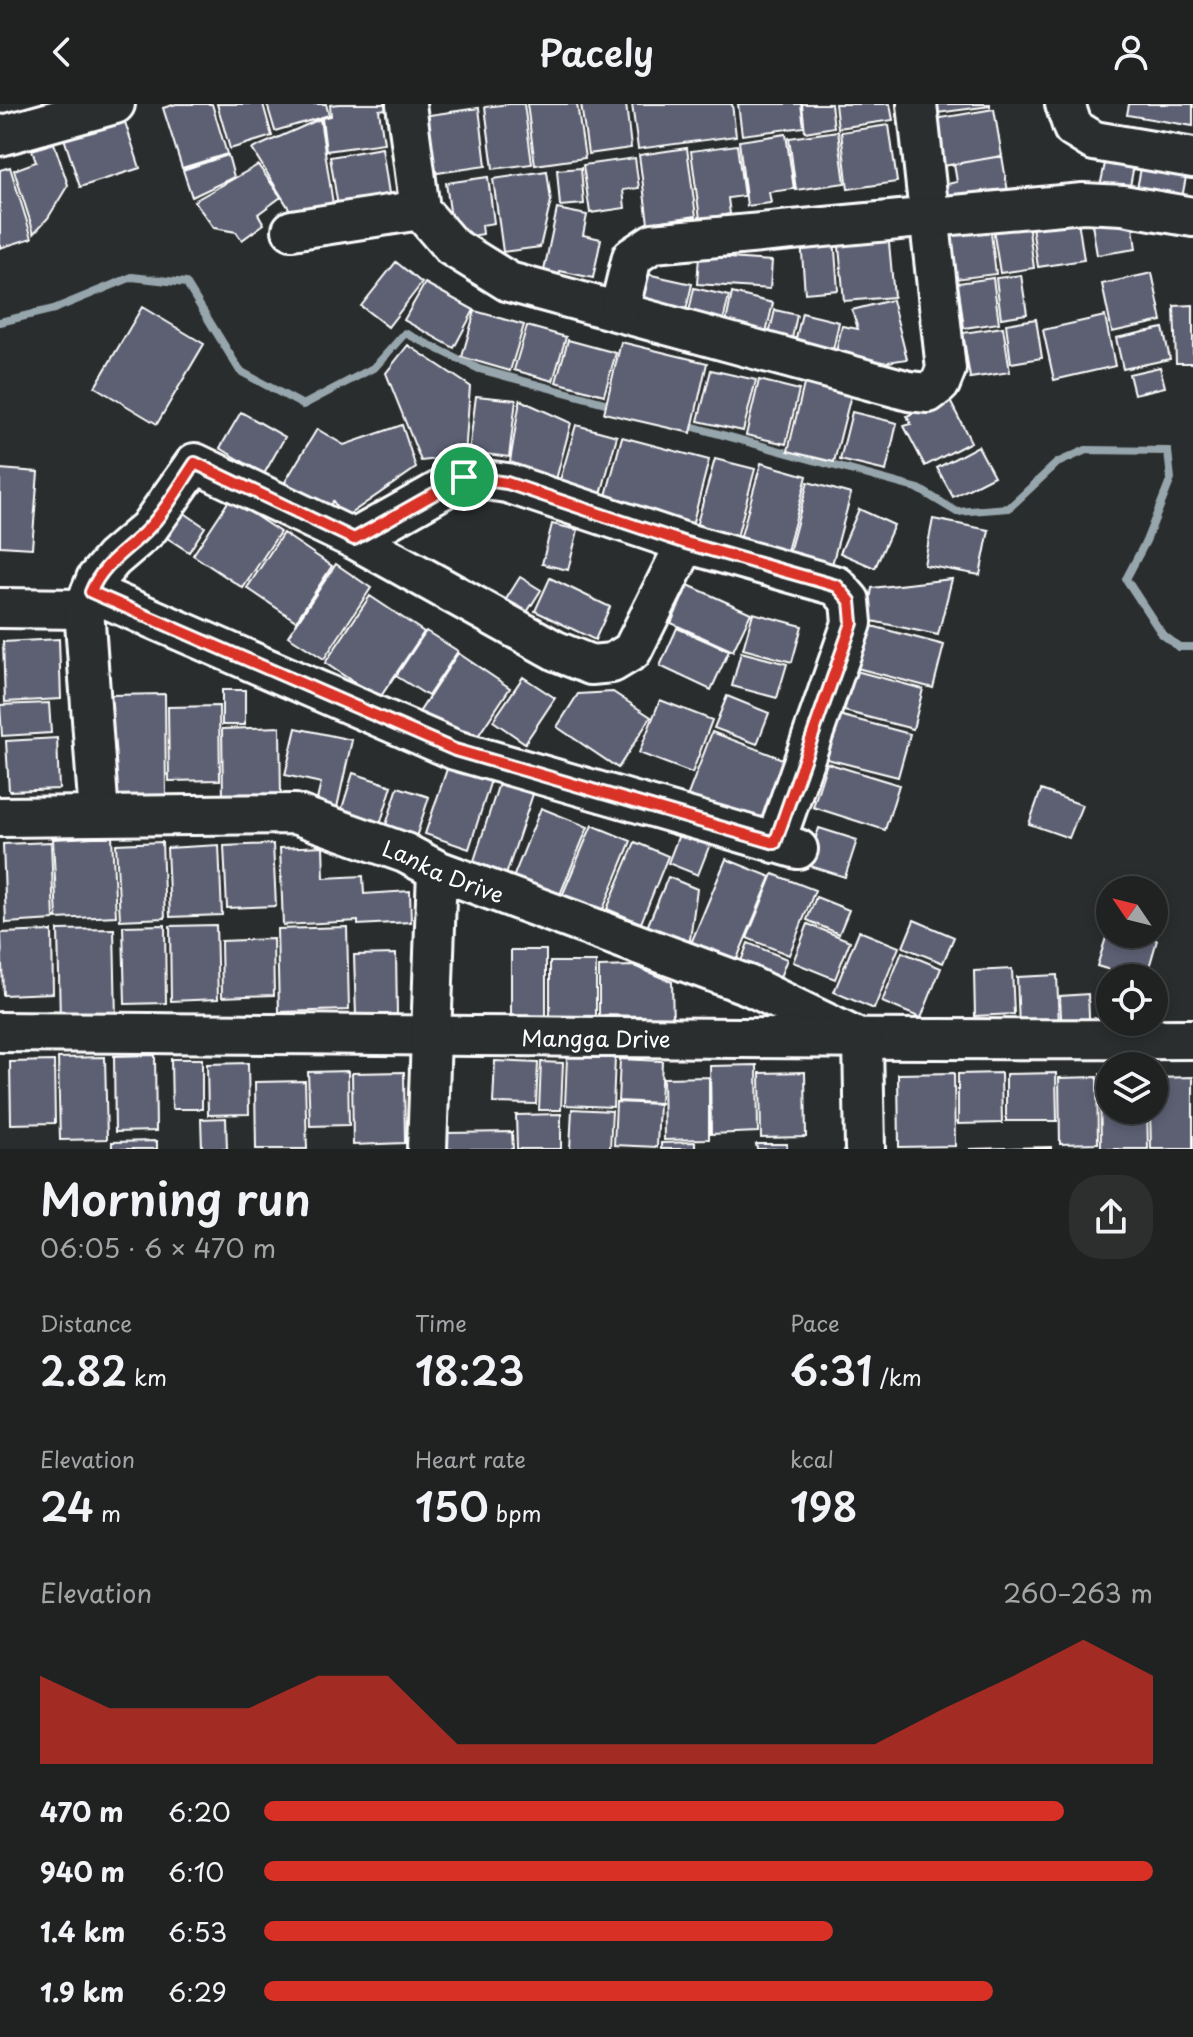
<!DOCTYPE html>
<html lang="en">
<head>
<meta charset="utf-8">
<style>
  :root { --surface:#202222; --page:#2d2f2f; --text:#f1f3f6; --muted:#a2a4a5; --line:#3d3f40; --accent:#d93025 }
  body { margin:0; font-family:"Playpen Sans",sans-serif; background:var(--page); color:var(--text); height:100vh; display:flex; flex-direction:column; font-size:30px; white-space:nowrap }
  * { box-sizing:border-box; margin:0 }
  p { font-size:26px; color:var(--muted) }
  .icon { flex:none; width:44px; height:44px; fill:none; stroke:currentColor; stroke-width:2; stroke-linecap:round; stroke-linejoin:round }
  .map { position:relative; height:1045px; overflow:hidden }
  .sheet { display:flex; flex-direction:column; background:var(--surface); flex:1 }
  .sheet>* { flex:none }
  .needle { width:52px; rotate:305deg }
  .buttons { position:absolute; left:1096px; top:772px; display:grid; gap:16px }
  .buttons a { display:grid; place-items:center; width:72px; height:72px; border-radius:50%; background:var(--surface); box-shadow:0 4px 12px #0003,0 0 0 2px var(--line); font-size:40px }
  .pin { position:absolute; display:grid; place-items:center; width:68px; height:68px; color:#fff; margin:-34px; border:4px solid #fff; border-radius:50%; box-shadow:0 2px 8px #0007 }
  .round { display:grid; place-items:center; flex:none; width:84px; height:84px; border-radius:32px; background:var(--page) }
  .headline { display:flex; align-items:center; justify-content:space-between; height:136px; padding:0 40px }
  h1 { font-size:44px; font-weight:600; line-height:60px }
  .stats { display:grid; grid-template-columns:repeat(3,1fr); gap:12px; height:136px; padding:8px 40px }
  .stats div { display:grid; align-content:center }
  .stats b { font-size:40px; font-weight:600 }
  .stats small { font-size:22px; font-weight:400 }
  .stats p { font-size:22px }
  .chart { height:224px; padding:16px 40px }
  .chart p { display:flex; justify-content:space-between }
  .chart svg { width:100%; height:144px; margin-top:8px; fill:var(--accent); opacity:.7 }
  ul { padding:0 40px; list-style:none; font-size:26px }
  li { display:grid; grid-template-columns:128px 96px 1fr; align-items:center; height:60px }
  li i { height:20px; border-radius:10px; background:var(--accent) }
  header { display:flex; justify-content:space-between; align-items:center; height:104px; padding:0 40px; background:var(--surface); font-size:36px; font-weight:600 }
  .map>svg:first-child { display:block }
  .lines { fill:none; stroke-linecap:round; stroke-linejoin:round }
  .stream { stroke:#97a6ad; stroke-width:8 }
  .building { fill:#5d6173; stroke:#fff; stroke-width:2 }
  .minor-casing { stroke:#fff; stroke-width:44 }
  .minor { stroke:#2a2d2e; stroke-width:38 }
  .route-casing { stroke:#fff; stroke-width:16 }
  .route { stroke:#d93025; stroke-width:10 }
  .labels { text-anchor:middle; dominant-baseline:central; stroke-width:6; stroke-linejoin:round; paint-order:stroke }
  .street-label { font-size:22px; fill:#fff; stroke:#2a2d2e }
</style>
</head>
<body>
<header><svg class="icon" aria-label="back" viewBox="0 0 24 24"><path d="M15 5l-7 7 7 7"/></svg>Pacely<svg class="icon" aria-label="person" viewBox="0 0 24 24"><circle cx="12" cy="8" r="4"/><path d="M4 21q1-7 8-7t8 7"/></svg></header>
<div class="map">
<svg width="1193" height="1045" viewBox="0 0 1193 1045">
  <rect width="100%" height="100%" fill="#2a2d2e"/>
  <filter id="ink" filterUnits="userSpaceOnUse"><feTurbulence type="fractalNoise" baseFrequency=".0125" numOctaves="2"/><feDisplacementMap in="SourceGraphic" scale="16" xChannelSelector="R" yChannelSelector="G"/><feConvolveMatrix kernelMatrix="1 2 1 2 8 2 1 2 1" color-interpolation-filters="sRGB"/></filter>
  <g filter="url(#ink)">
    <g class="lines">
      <!-- stream -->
      <path class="stream" d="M0,218L54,205L132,173L186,179L240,267L303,301L375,263L405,229L479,265L616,302
        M683,320L919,385L957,408L1009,404L1057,359L1086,346L1168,347L1171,375L1146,437L1126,475L1162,530L1179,543H1193"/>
    </g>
    <!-- building -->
    <path class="building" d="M176,0H212L227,50L182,64L163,4Z
      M217,0H263L272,32L230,45Z
      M267,0H326L329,11L275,27Z
      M339,0H385L386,5L379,6L384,39L326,47L322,14L331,12L330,1Z
      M509,0H524L532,60L493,65L485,3Z
      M527,0H577L585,54L535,61Z
      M581,0H626L631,44L588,50Z
      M632,0H732L736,32L638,45Z
      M738,0H801L804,23L742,31Z
      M802,0H831L834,23L805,28Z
      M835,0H890L893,16L838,24Z
      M928,0H990V2L930,10Z
      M1129,0H1193V22L1127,11Z
      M479,4L486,62L430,70L422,12Z
      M994,5L1002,52L937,63L929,16Z
      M122,9L140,64L80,83L62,28Z
      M320,15L333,100L293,111L252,45Z
      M889,21L897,78L848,85L841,28Z
      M838,27L845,79L796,86L789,34Z
      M786,30L794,85L769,88L771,99L747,102L739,37Z
      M54,39L68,81L48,114L34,129L14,66L36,58L32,46Z
      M737,41L744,92L728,94L730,110L700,115L691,47Z
      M382,44L390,96L339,109L330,53Z
      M687,44L696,112L648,119L639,51Z
      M228,51L234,73L192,93L183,66Z
      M1002,52L1010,100L941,111L937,82L957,78L954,60Z
      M635,54L639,84L623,86L625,104L590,109L583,61Z
      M1106,55L1134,61L1128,93L1099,87Z
      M258,61L281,93L258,110L264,120L242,136L236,128L214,124L194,97Z
      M10,63L32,134L0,144V66Z
      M581,64L584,100L560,102L557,66Z
      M1141,64L1186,73L1180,104L1135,95Z
      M547,67L551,97L540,143L503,148L493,75Z
      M488,73L494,119L482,121L483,130L454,135L446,79Z
      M557,105L587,111L583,131L601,135L593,174L560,167L558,179L542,176Z
      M1131,108L1136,145L1097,151L1091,114Z
      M1078,116L1084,156L1038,163L1032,123Z
      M1028,119L1034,164L1000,169L993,125Z
      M990,121L996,170L955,175L948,127Z
      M888,128L894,193L844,197L838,132Z
      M834,133L838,186L805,189L801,136Z
      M699,152L772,157L770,185L697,180Z
      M396,158L422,179L388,223L361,202Z
      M638,168L692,180L684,215L630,203Z
      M1152,169L1162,217L1112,228L1102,180Z
      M1021,171L1027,210L1001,214L996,174Z
      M993,174L999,219L964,224L958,179Z
      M425,179L474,206L454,244L404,216Z
      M694,184L729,192L720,230L686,222Z
      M732,189L773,199L763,242L723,233Z
      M892,196L907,255L881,259L880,269L834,256L842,222L858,225L852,206Z
      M1193,201V259H1176L1174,202Z
      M142,203L204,240L157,320L95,283Z
      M775,206L797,211L790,244L767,239Z
      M475,207L524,221L510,267L462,253Z
      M802,209L839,218L831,256L793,247Z
      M1105,212L1115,262L1054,276L1043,226Z
      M1036,215L1042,254L1011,259L1006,220Z
      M527,222L566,233L553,277L514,266Z
      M1003,223L1010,268L970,274L963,229Z
      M1163,224L1170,255L1123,265L1116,234Z
      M568,236L616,249L604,291L556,278Z
      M621,238L707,259L691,329L604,309Z
      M408,241L470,282L465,352L421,357L386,269Z
      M1160,263L1165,283L1134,290L1129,270Z
      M711,266L756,276L743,327L698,317Z
      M759,276L799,286L786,340L746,331Z
      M805,276L852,287L834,358L788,347Z
      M947,291L971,338L925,362L904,322L911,320L907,312Z
      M476,292L516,296L509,353L469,348Z
      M520,296L571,319L554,383L508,370Z
      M241,308L285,333L264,370L220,344Z
      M852,308L897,319L886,367L840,356Z
      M402,321L416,364L344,414L333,397L325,409L282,383L317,325L344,341Z
      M576,321L617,332L600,394L558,383Z
      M622,333L709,356L692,422L604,399Z
      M978,342L994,372L953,393L937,364Z
      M715,355L755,365L736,437L695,426Z
      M761,359L807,372L786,451L739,439Z
      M0,365L38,368L32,444L0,442Z
      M808,378L851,390L830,468L787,456Z
      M230,395L280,428L243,484L193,451Z
      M859,405L894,421L875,464L840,449Z
      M180,406L205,423L189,448L164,432Z
      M933,415L989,426L980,471L924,461Z
      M552,420L578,426L568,466L542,460Z
      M283,429L332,462L296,517L247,484Z
      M336,460L371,484L324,555L288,532Z
      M520,473L541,486L519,521L498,508Z
      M550,474L610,503L595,536L535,507Z
      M952,475L938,531L867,516L872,484Z
      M688,481L751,509L733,547L671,519Z
      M370,492L424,528L379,595L325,559Z
      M753,509L802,522L792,558L743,545Z
      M868,521L944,541L933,584L857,564Z
      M677,524L729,547L711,586L660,562Z
      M426,527L458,547L428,592L396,572Z
      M59,535L61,595L5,598L3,538Z
      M741,548L787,560L777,594L732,582Z
      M458,549L510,584L470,644L418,610Z
      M856,567L923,585L913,625L844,607Z
      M523,573L555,594L525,639L493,617Z
      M222,586H245V621H222Z
      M613,588L651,613L618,664L557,623L578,590Z
      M165,590L166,694L111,695L110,591Z
      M727,592L769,609L757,640L714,624Z
      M660,596L712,616L692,669L639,649Z
      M49,599L51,629L2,632L0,601Z
      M219,602L220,676L169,677L168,603Z
      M839,611L910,630L898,673L827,655Z
      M280,623L281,693L223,694L222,625Z
      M296,624L352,636L336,708L315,704L321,679L285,671Z
      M712,628L788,657L762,725L686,696Z
      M57,634L59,685L9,687L6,637Z
      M827,659L899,681L885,726L813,703Z
      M448,662L491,676L469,745L425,730Z
      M353,669L392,682L378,727L339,714Z
      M499,679L533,690L505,774L472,763Z
      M398,683L429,693L416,733L385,724Z
      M1041,686L1082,701L1069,734L1029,720Z
      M541,704L588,723L557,798L511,779Z
      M592,721L631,737L602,808L562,792Z
      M819,724L857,736L845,773L807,761Z
      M680,728L710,740L698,771L668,759Z
      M112,732L116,812L57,815L53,735Z
      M51,738L54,816L6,819L3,740Z
      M162,738L165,814L120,816L116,740Z
      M635,738L668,752L641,819L607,805Z
      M273,740L276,802L227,804L224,742Z
      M219,741L222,811L170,813L167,744Z
      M323,742L324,774L363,772L364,790L410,787L411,818L358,821V817L283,821L280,744Z
      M726,755L771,773L734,862L689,844Z
      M773,770L815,786L789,851L747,834Z
      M668,773L697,785L689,843L645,828Z
      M816,793L849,806L839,830L807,816Z
      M914,816L954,833L943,859L903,843Z
      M808,820L850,837L835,875L793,858Z
      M165,821L166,899L125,900L123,822Z
      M216,821L218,895L171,897L170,822Z
      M1110,821V830H1138L1157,836L1146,874H1137L1097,862Z
      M347,823L349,906L279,908L277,825Z
      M114,825L116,915L60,916L58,826Z
      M52,827L53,889L3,891L1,829Z
      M859,827L899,843L874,905L834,888Z
      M273,835L274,891L222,893L221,837Z
      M748,839L787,855L777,881L738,865Z
      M511,846H546V914H511Z
      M902,848L941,864L921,914L882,898Z
      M396,850L397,910L356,911L354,851Z
      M550,858H596V914H550Z
      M634,862L672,878L673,920H644V912L599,911V863Z
      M1012,865L1014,910L975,912L974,867Z
      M1057,871L1059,921L1019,923L1017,873Z
      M1088,890L1090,933L1062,934L1060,892Z
      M155,951L156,1027L115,1028L114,952Z
      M567,952L615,954L613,1003L565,1001Z
      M105,953L107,1035L60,1036L58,954Z
      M171,955H202V1005H172Z
      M620,955L662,957L660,999L618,997Z
      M54,957L55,1019L11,1020L10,958Z
      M495,957L538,959L536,1000L493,999Z
      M541,958L563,959L561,1006H539Z
      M248,959L249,1010L208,1011L207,960Z
      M757,961L758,1028L711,1030L710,962Z
      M348,967L349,1021L310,1022L308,968Z
      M404,968L405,1039L353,1041L352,969Z
      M805,968L806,1033L761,1034L760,969Z
      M954,969L955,1042L899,1043L898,970Z
      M1001,969L1002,1019L958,1020V970Z
      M1056,969L1057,1017H1006V970Z
      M1100,970H1110V1006H1147L1148,1045H1101Z
      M709,973V1035L664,1036L663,974Z
      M1097,973L1098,1039L1060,1040L1059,974Z
      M1193,973V1045H1151L1150,1006H1154V974Z
      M305,977L307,1045H256L255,978Z
      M616,998L659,1000L657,1043L614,1041Z
      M572,1005L612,1007L610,1045H570Z
      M561,1010V1045H517L516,1011Z
      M226,1014L227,1045H202L201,1015Z
      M512,1028L513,1045H447V1029Z
      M157,1037V1045H112V1038Z
      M695,1038V1045H661V1039Z
      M756,1040H787V1045H757Z
      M1051,1043V1045H969Z"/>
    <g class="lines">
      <defs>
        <g id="minor">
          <path d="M406,0L420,106L451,142L509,178L909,287L928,289L940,280L946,265L917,0"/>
          <path d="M1065,0L1073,24L1094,37L1193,54"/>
          <path d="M0,32L115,0"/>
          <path d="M292,126L420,106"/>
          <path d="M619,207L632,153L653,139L1083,99L1123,101L1193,113"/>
          <path d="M354,435L464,373L507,379L686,439L837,482L850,497L852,519L775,739"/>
          <path d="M91,488L455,646L798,745"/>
          <path d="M0,504L84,505"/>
          <path d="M99,712L84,505L96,475L113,455L148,425L195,359L354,435L556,547L591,561L612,559L632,547L686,439"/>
          <path id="s1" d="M0,713L295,710L405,749L437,766L748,881L853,932"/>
          <path id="s2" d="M0,928C398,930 795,937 1193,935"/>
          <path d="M863,937L865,1045"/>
          <path d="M427,1045L437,766"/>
        </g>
      </defs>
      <!-- minor casing -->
      <use href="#minor" class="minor-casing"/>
      <!-- minor -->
      <use href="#minor" class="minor"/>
    </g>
  </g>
  <g class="lines" filter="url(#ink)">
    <defs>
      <path id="route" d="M195,359L354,435L464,373L507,379L686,439L837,482L850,497L852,519L775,739L455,646L91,488C102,460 126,447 146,427C165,408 180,381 195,359Z"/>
    </defs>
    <!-- route casing -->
    <use href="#route" class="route-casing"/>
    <!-- route -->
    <use href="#route" class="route"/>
  </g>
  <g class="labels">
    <!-- street labels -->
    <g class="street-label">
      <text stroke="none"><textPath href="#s1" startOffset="454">Lanka Drive</textPath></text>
      <text stroke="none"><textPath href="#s2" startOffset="596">Mangga Drive</textPath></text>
    </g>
  </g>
</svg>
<div class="buttons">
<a><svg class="needle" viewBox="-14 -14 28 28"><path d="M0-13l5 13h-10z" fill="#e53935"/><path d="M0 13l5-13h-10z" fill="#a2a4a5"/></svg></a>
<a><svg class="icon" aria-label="locate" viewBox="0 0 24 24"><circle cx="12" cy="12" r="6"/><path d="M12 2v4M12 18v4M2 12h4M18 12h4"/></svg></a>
<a><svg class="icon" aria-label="layers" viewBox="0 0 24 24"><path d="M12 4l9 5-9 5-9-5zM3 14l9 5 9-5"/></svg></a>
</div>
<div class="pin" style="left:464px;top:373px;background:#1e9e55"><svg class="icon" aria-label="arrive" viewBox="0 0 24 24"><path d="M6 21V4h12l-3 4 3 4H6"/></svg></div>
</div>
<section class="sheet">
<div class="headline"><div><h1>Morning run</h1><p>06:05 · 6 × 470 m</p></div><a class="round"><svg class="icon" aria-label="share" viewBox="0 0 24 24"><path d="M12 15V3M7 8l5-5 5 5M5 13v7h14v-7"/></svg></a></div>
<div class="stats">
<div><p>Distance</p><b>2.82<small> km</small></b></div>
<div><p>Time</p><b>18:23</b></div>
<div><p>Pace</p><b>6:31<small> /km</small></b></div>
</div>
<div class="stats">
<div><p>Elevation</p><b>24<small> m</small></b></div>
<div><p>Heart rate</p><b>150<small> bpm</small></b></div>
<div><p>kcal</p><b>198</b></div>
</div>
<div class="chart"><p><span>Elevation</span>260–263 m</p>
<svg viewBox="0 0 160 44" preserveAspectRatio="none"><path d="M0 44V17L10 27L20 27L30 27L40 17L50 17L60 38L70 38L80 38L90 38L100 38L110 38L120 38L130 27L140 17L150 6L160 17V44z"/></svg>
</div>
<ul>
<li><b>470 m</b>6:20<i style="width:90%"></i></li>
<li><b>940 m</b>6:10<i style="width:100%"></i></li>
<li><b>1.4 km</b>6:53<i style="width:64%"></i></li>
<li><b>1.9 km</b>6:29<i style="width:82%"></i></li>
</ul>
</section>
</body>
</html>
